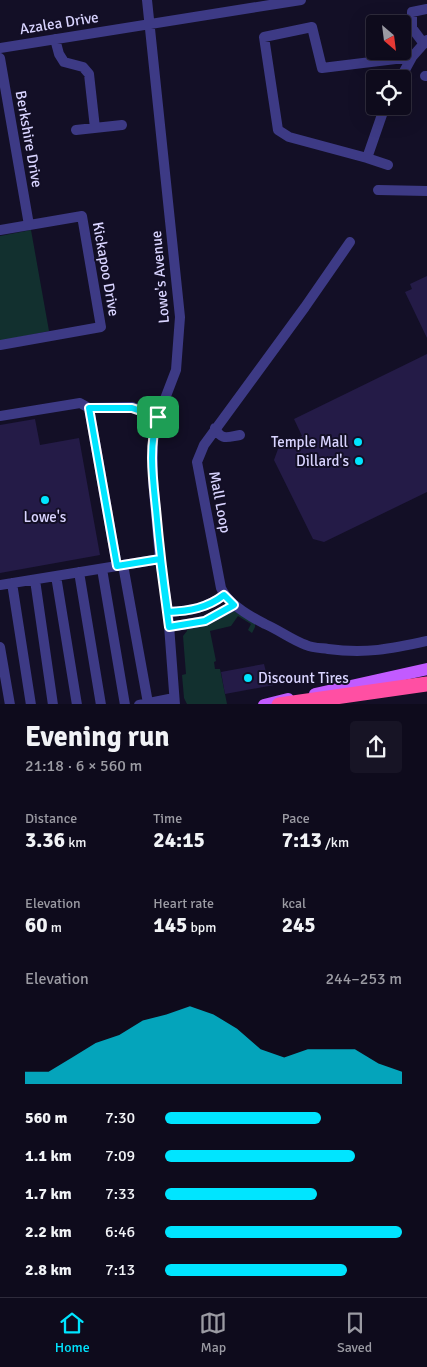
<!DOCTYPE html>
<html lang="en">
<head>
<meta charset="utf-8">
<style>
  :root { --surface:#0e0b1c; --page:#171425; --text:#f1f3f6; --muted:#9b9ba3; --line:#2e2b3b; --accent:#00e5ff }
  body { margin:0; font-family:Signika,sans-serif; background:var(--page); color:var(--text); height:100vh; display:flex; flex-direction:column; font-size:19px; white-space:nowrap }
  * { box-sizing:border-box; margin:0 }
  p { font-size:16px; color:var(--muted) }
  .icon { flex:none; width:28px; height:28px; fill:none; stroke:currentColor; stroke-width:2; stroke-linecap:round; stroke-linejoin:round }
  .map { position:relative; height:704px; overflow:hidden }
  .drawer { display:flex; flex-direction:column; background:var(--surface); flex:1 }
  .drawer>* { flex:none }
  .needle { width:32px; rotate:152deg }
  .fabs { position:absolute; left:366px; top:15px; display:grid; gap:10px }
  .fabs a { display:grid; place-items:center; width:45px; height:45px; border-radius:5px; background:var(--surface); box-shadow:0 5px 20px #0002,0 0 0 1px var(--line); font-size:25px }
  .pin { position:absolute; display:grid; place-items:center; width:42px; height:42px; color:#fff; margin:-21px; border-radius:10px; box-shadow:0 2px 8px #0006 }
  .round { display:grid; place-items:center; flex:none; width:52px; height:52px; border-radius:5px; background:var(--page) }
  .summary { display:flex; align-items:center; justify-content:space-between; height:85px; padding:0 25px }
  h1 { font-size:28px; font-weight:800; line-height:38px }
  .figures { display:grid; grid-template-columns:repeat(3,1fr); gap:8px; height:85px; padding:5px 25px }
  .figures div { display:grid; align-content:center }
  .figures b { font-size:21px; font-weight:800 }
  .figures small { font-size:14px; font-weight:400 }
  .figures p { font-size:14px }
  .chart { height:140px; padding:10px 25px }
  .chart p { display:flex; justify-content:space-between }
  .chart svg { width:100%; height:90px; margin-top:5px; fill:var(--accent); opacity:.7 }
  ul { padding:0 25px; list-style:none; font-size:16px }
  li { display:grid; grid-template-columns:80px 60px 1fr; align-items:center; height:38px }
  li i { height:12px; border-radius:6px; background:var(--accent) }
  .tab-bar { display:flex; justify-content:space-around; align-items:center; height:70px; border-top:1px solid var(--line); background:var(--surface); font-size:14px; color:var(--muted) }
  .tab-bar a { display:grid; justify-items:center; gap:2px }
  .tab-bar .selected { color:var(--accent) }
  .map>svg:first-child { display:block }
  .green { fill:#12302f }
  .building { fill:#241b47 }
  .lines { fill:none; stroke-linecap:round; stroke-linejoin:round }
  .minor { stroke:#3d3a85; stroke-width:10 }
  .major { stroke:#c25bff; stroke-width:12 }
  .highway { stroke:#ff4fa3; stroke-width:15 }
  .route-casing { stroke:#fff; stroke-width:10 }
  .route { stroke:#00e5ff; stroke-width:6 }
  .poi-dot { fill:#00e5ff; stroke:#130f26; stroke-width:2 }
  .labels { text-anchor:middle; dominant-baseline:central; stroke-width:4; stroke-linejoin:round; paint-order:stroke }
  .street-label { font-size:15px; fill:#d9d4ff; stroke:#130f26 }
  .poi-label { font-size:15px; fill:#d9d4ff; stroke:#130f26; text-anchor:end }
</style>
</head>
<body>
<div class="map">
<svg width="427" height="705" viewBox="0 0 427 705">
  <rect width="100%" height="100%" fill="#130f26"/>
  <!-- green -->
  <path class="green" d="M31,230L49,331L0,341V236Z
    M234,611L255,624V627L252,633L248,630L251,624L238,616L231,626L210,631L216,661L214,662L215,669H220L227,704H187L184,698L182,675L186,674L183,636L187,631V627Z"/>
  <!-- building -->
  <path class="building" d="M427,276V338L405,292L412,289L410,284Z
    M427,354V492L324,542L313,539L274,460L278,449L302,436L294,419Z
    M35,419L40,445L79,438L100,555L0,573V425Z
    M264,664L266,672L272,671L274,685L225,694L221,672Z"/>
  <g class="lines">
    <!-- minor -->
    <path class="minor" d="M147,0L180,317L176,370L153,430V480L160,559L168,612L175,705
      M55,39L59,54L64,62L83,67L89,74L95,128
      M424,44L412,28V12L427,9
      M0,48L301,0
      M0,58L29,225
      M425,76H427
      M400,79L412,57L427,40
      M385,106L367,158L388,165
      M76,130L122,125
      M367,158L289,137L278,130L264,37L312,27L322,68L412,57
      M378,190L427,191
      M0,230L82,216L101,327L0,345
      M350,242L305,307L204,445L197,462L221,588C228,604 249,616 265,624C279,630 292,640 306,645C313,648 321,648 328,649C366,654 391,649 427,641
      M89,408L132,407L158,417
      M0,416L80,403L89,408L117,566
      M215,428C222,441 227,437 240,435
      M123,565L148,703
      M102,569L125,705
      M79,572L101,705
      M56,576L77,705
      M35,580L53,705
      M12,583L31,705
      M0,585L160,559
      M168,612C190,611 207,608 224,595
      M169,627L205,621L235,605
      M0,647L10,705
      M139,705L174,698"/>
    <!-- major -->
    <path class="major" d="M315,694L427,669
      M264,705L288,699"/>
    <!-- highway -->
    <path class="highway" d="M279,705L427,684"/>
  </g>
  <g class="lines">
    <defs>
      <path id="route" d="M158,417C148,445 153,480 156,509C159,543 163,578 168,612C190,611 207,608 224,595L234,605L205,621L169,627L160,559L117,566L89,408H132L158,417"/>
    </defs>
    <!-- route casing -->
    <use href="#route" class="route-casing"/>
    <!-- route -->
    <use href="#route" class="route"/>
  </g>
  <!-- markers -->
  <g class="poi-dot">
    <circle cx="358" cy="442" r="5"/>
    <circle cx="359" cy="461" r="5"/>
    <circle cx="45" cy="500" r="5"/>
    <circle cx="248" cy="678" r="5"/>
  </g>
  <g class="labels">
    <!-- street labels -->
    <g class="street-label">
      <text transform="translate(59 23) rotate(-9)">Azalea Drive</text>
      <text transform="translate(29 139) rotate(80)">Berkshire Drive</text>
      <text transform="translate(106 269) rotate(80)">Kickapoo Drive</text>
      <text transform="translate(160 277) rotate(-95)">Lowe's Avenue</text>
      <text transform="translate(220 502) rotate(79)">Mall Loop</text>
    </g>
    <!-- poi labels -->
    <g class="poi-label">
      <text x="348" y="442">Temple Mall</text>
      <text x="349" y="461">Dillard's</text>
      <text x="45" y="517" text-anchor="middle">Lowe's</text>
      <text x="258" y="678" text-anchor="start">Discount Tires</text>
    </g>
  </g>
</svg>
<div class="fabs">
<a><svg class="needle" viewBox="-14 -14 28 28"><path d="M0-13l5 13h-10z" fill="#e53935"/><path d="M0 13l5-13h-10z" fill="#9b9ba3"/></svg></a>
<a><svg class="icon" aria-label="locate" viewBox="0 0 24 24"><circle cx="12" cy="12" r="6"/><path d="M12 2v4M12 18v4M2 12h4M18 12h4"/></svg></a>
</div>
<div class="pin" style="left:158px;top:417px;background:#1e9e55"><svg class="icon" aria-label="arrive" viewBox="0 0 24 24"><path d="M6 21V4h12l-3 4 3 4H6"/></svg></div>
</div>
<section class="drawer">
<div class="summary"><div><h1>Evening run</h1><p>21:18 · 6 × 560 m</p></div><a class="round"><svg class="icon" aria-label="share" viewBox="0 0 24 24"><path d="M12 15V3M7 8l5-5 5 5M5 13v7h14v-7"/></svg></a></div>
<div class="figures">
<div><p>Distance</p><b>3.36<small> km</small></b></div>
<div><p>Time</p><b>24:15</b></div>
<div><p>Pace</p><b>7:13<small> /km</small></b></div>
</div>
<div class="figures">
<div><p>Elevation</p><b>60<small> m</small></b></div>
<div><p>Heart rate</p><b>145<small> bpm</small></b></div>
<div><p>kcal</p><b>245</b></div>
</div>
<div class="chart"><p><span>Elevation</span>244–253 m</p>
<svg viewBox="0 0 160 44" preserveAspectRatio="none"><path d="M0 44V38L10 38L20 31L30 24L40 20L50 13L60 10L70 6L80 10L90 17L100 27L110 31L120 27L130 27L140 27L150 34L160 38V44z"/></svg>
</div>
<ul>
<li><b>560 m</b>7:30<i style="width:66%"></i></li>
<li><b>1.1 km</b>7:09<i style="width:80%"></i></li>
<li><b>1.7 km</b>7:33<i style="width:64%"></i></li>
<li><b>2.2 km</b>6:46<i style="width:100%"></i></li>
<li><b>2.8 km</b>7:13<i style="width:77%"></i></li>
</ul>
</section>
<nav class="tab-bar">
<a class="selected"><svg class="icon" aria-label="home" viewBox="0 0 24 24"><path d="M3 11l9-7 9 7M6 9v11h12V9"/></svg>Home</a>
<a><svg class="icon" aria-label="map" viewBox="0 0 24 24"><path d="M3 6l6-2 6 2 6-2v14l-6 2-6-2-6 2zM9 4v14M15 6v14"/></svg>Map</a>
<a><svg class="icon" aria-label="saved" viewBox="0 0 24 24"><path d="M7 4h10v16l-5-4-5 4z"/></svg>Saved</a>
</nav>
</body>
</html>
